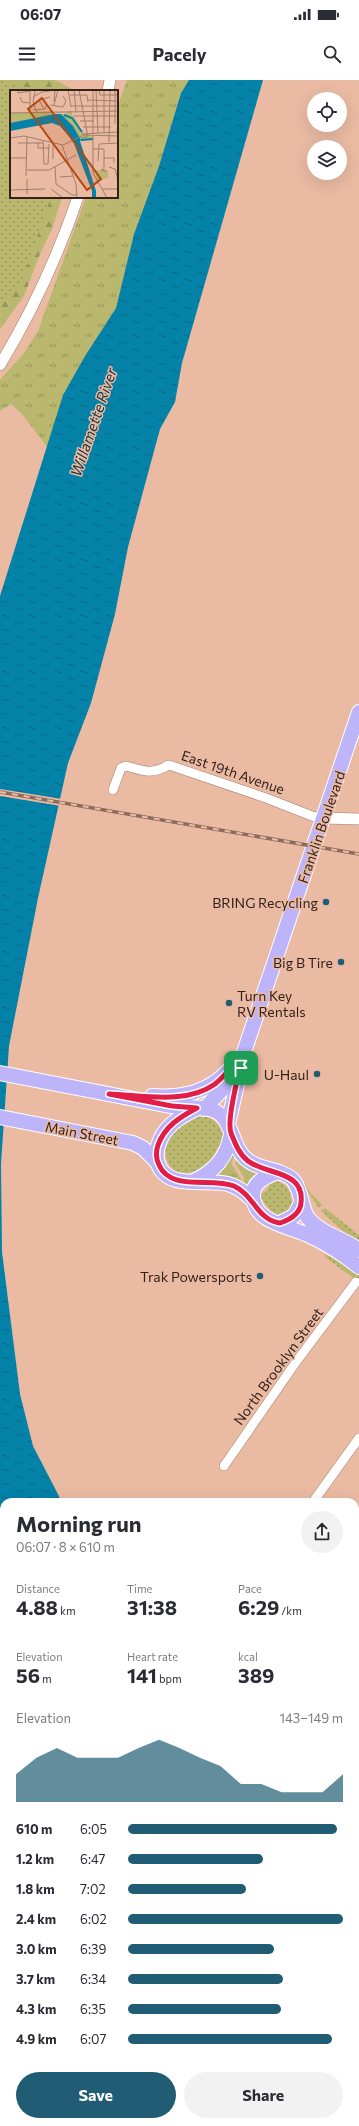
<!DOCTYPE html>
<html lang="en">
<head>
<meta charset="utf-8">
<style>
  :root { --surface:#fff; --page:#f2f2f3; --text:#2b2b33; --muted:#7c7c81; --accent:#205d75 }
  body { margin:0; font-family:Commissioner,sans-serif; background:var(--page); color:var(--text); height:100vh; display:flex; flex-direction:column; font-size:15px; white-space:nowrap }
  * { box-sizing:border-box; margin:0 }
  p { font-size:13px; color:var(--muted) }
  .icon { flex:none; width:22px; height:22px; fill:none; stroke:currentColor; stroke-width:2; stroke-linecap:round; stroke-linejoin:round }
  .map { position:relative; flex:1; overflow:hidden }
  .panel { position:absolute; left:0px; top:1418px; width:359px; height:628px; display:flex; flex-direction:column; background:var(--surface); border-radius:12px 12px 0 0; box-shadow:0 4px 16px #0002 }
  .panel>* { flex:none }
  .fabs { position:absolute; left:307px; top:12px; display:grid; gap:8px }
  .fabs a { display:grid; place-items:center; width:40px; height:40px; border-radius:50%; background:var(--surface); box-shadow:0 4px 16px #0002; font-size:20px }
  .pin { position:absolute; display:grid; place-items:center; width:34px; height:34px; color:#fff; margin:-17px; border-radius:8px; box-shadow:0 2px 6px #0006 }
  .round { display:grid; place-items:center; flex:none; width:42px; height:42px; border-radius:21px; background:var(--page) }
  .headline { display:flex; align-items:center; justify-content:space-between; height:68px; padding:0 16px }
  h1 { font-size:22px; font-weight:700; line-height:30px }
  .metrics { display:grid; grid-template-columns:repeat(3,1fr); gap:6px; height:68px; padding:4px 16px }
  .metrics div { display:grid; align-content:center }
  .metrics b { font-size:20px; font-weight:700 }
  .metrics small { font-size:11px; font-weight:400 }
  .metrics p { font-size:11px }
  .chart { height:112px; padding:8px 16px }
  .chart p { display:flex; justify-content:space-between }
  .chart svg { width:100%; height:72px; margin-top:4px; fill:var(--accent); opacity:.7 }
  .button { display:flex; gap:8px; margin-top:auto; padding:8px 16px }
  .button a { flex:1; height:46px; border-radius:24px; background:var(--accent); color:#fff; font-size:16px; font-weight:700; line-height:46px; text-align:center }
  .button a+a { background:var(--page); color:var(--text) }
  ul { padding:0 16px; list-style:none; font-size:13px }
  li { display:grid; grid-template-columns:64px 48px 1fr; align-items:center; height:30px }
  li i { height:10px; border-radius:5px; background:var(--accent) }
  .status { display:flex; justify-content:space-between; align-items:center; height:28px; padding:0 20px; background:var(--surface); direction:ltr }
  .status svg { height:11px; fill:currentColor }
  header { display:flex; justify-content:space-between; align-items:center; height:52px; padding:0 16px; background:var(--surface); font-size:18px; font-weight:700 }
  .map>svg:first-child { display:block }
  .grass { fill:url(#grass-tufts) }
  .forest { fill:url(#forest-firs) }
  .park { fill:url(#park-dots) }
  .water { fill:url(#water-ripples) }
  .pier { fill:#eabaa3 }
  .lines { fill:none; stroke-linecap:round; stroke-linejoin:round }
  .minor-casing { stroke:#a77b65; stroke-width:10 }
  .tertiary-casing { stroke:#a77b65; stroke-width:12 }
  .primary-casing { stroke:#fff; stroke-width:16 }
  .minor { stroke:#fff; stroke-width:9 }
  .tertiary { stroke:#fff; stroke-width:11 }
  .primary { stroke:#beb4fa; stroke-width:14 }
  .rail-casing { stroke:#8b6b5b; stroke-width:3.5 }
  .rail { stroke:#eabaa3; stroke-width:2; stroke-dasharray:6; stroke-linecap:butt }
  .route-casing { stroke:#fff; stroke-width:8 }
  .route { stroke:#e11d48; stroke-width:5 }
  .poi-dot { fill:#205d75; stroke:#eabaa3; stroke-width:1.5 }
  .labels { text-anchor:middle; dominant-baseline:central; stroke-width:3; stroke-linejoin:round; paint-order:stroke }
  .street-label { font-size:14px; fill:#35231b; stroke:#eabaa3 }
  .poi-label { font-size:14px; fill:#35231b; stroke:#eabaa3; text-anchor:end }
  .water-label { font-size:15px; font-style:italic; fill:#203741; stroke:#eabaa3 }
  .inset-river { fill:none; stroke:#0482a8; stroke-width:2 }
  .inset-road { fill:none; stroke:#a27e6d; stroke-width:1 }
  .view { fill:#b24910; fill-opacity:0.15; stroke:#b24910; stroke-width:2 }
  .inset-edge { fill:none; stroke:#35231b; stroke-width:2 }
</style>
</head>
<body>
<div class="status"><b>06:07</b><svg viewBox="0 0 49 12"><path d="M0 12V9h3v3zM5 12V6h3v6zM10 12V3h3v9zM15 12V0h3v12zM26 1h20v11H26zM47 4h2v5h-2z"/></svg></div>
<header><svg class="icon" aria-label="menu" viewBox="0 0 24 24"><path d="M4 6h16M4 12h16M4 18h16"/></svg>Pacely<svg class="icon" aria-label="search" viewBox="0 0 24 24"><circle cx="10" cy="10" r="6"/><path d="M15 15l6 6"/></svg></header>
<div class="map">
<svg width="359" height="2046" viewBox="0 0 359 2046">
  <defs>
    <pattern id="grass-tufts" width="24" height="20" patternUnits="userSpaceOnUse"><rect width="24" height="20" fill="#bab86e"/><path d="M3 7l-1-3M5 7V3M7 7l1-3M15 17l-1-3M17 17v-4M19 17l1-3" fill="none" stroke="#98955a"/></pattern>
    <pattern id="forest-firs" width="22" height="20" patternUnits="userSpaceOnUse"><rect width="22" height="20" fill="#bab86e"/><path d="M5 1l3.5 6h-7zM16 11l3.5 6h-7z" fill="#98955a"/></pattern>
    <pattern id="park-dots" width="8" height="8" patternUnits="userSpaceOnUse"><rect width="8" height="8" fill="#bab86e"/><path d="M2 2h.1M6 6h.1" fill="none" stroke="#98955a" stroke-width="1.8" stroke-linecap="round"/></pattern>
    <pattern id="water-ripples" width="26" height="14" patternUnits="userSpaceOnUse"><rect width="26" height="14" fill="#0482a8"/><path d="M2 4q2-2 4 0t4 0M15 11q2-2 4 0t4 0" fill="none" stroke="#066a88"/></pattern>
  </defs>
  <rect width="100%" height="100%" fill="#eabaa3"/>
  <!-- grass -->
  <path class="grass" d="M127,0H189L181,13L159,86L134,154L116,228L85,276L63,315L48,368L22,334L11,324L0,331V300L24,273L38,251L86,117H117V28Z
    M231,1072L235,1075L231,1083L241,1099L240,1102L213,1096Z
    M237,1078L259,1093L250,1109L244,1105V1097L235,1083Z"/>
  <!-- forest -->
  <path class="forest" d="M0,0H55L76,11H11V117H62L52,149L40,174L24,216L0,249Z
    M0,1508L4,1512V1574L0,1572Z"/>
  <!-- park -->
  <path class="park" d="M0,0H4L26,11H11V117H51L21,203L0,226Z
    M199,1036C214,1036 225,1047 223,1063C217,1066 214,1072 215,1079C161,1124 145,1047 199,1036Z
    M302,1099L309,1111L322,1125L319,1128L300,1100Z
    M274,1101C291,1103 290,1115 293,1127C275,1143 268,1128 259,1114L265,1112L269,1107V1102Z
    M325,1128L359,1155V1165L321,1131Z
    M324,1174L339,1181L357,1194L359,1196V1202L326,1178Z
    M4,1681V1706L0,1711V1686Z
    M355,1803L359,1810V1918L355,1915Z"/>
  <!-- water -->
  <path class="water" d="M189,0H263L182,283L175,322L160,349L128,467L115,534L91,623L68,683L38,818L9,966L1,1084L2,1172L20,1314L33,1366L62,1422H4V1512L0,1508V516L63,315L85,276L116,228L134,154L159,86L181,13Z
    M0,1572L4,1574V1642L0,1640Z
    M355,1596L359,1599V1810L355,1803Z"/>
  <!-- pier -->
  <path class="pier" d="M0,709L62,719L61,726L0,716Z"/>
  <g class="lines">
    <defs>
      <path id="minor" d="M113,710L121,688L126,686C144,691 151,695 169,685L266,718L312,736L323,738
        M224,1386L296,1282L356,1202
        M313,1422L359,1358
        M0,1880L4,1877
        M355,1991L359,1994
        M203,2042V2046
        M262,2042L270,2046
        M83,2046L87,2042"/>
      <path id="tertiary" d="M108,11L110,0
        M0,285C32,232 58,176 78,117
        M323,738L359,739
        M0,1734L4,1737
        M355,1926L359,1929
        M355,1972L359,1966
        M302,2046L305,2042"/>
      <path id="primary" d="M0,993C57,1004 113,1015 170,1026C184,1029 202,1025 215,1031C232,1039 231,1063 243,1076C256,1091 278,1087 292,1099C302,1109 300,1126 308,1138C321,1154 343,1158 359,1170
        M152,1016C182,1018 208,1013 229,990
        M196,1029C179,1037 163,1047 158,1066C156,1072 156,1078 158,1084C168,1111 207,1098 228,1104C239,1107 246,1114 254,1121
        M204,1029L224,1008L243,975L359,632
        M0,1037L133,1063L143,1068L158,1083
        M228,1044L241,987
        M275,1093C265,1097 253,1102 253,1115C253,1144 292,1146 312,1157C329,1165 344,1175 359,1187
        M194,1101C215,1091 227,1077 231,1054
        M280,1143L294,1136L301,1123"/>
    </defs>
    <!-- minor casing -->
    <use href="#minor" class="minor-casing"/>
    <!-- tertiary casing -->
    <use href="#tertiary" class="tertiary-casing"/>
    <!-- primary casing -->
    <use href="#primary" class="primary-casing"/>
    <!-- minor -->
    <use href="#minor" class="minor"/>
    <!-- tertiary -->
    <use href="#tertiary" class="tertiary"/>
    <!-- primary -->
    <use href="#primary" class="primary"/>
    <defs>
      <path id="rail" d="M0,712L359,774"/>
    </defs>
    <!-- rail casing -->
    <use href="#rail" class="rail-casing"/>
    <!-- rail -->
    <use href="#rail" class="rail"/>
  </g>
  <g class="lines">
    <defs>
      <path id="route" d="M242,975C240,992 226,1039 231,1053C235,1063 239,1074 248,1081C266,1095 305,1090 301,1123C300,1134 289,1140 280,1143C257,1140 254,1115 234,1106C211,1097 171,1112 159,1085C156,1079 156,1071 158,1065C165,1046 180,1037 197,1028L172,1026L109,1014C142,1015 186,1025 215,1004C225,996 234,984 242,975Z"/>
    </defs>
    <!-- route casing -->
    <use href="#route" class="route-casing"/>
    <!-- route -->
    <use href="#route" class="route"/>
  </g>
  <!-- markers -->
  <g class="poi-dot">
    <circle cx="326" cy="822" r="4"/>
    <circle cx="341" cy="882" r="4"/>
    <circle cx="229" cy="923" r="4"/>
    <circle cx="317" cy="994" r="4"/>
    <circle cx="260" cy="1196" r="4"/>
  </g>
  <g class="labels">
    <!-- street labels -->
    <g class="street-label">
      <text transform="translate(233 692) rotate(19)">East 19th Avenue</text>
      <text transform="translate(321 747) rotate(-71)">Franklin Boulevard</text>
      <text transform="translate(82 1053) rotate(11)">Main Street</text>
      <text transform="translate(278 1286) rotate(-54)">North Brooklyn Street</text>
    </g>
    <!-- poi labels -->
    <g class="poi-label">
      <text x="318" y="822">BRING Recycling</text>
      <text x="333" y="882">Big B Tire</text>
      <text x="237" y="915" text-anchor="start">Turn Key<tspan x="237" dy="16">RV Rentals</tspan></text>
      <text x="309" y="994">U-Haul</text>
      <text x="252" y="1196">Trak Powersports</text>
    </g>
    <!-- water labels -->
    <g class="water-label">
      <text transform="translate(93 342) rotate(-71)">Willamette River</text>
    </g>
  </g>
  <!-- overview -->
  <g transform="translate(10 10)">
    <rect width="108" height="108" fill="#eabaa3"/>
    <path d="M43,21L40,26L0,33V23ZM57,21H62V26L66,29L72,42L82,46V49H70L61,34L50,24H57ZM85,80L98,81V88L87,90Z" fill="#bab86e"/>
    <path d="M45,24H51L54,25L51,24L63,36L71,50L70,51L86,101V108H82V101L63,51L50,36L42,33L0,41V33Z" fill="#0482a8"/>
    <path class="inset-river" d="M54,25L62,28L72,42M71,50L83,49"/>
    <path class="inset-road" d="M8,0V3L20,1M20,0V23M58,0L61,17M64,0L66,21M69,0L77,42V47L71,48M86,0L88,43M89,0L90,5H108M25,1L23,12L27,23M60,5H77L78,12M10,7L12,12L20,13M23,7L32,2L40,1M78,10L108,11M44,12L45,0M40,15L53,17M44,15L48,0M61,16H108M53,17L56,11L53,6M34,19L29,10L40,7M23,20L35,19L37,14M0,23L108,21M63,26H108M70,31H84M105,34V0M73,37H101M94,43V0M72,44L108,42M83,44V0M83,45V83L97,108M0,48L14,46L53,55L74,45L108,46M33,51L34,74H38L39,54M28,52V58H39M99,52L100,0M8,53H33M52,55L66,94L67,108M83,59H94V79L91,80L97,81M0,68H17M94,68H104V73M43,69V53M88,71L89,54L108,53M45,77L46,94L62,105H67M99,77L105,79L108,90M17,80H39L66,65M0,81V47M16,86L17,47M50,87L63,86M17,89V104M41,99L53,108M92,99H108M0,100L35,99"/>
    <path class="view" d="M32,8L91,89L77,100L18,19Z"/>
    <rect width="108" height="108" class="inset-edge"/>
  </g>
</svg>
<div class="fabs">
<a><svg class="icon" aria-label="locate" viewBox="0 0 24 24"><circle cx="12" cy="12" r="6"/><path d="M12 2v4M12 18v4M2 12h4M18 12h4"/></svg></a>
<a><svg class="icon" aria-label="layers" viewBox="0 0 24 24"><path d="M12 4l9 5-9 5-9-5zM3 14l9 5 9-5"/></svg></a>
</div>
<div class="pin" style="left:241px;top:988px;background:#1e9e55"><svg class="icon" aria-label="arrive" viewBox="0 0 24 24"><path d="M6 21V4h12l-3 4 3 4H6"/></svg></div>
<section class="panel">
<div class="headline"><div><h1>Morning run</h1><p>06:07 · 8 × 610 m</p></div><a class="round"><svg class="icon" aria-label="share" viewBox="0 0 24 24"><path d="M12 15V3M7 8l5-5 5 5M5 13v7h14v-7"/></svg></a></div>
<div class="metrics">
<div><p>Distance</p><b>4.88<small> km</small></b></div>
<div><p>Time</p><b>31:38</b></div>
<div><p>Pace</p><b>6:29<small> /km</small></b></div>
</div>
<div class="metrics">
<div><p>Elevation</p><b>56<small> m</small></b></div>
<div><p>Heart rate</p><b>141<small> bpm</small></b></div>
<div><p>kcal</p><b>389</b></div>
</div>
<div class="chart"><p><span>Elevation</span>143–149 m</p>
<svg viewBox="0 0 160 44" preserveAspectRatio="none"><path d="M0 44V27L10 17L20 11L30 17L40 17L50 17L60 11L70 6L80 11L90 17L100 22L110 33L120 33L130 38L140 38L150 38L160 27V44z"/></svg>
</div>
<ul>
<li><b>610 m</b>6:05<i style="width:97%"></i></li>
<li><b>1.2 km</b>6:47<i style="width:63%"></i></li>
<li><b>1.8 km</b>7:02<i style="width:55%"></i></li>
<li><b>2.4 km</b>6:02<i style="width:100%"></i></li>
<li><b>3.0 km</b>6:39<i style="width:68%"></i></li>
<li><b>3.7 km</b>6:34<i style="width:72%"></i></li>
<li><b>4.3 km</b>6:35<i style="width:71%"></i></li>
<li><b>4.9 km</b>6:07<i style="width:95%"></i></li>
</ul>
<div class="button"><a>Save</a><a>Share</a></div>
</section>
</div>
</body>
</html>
